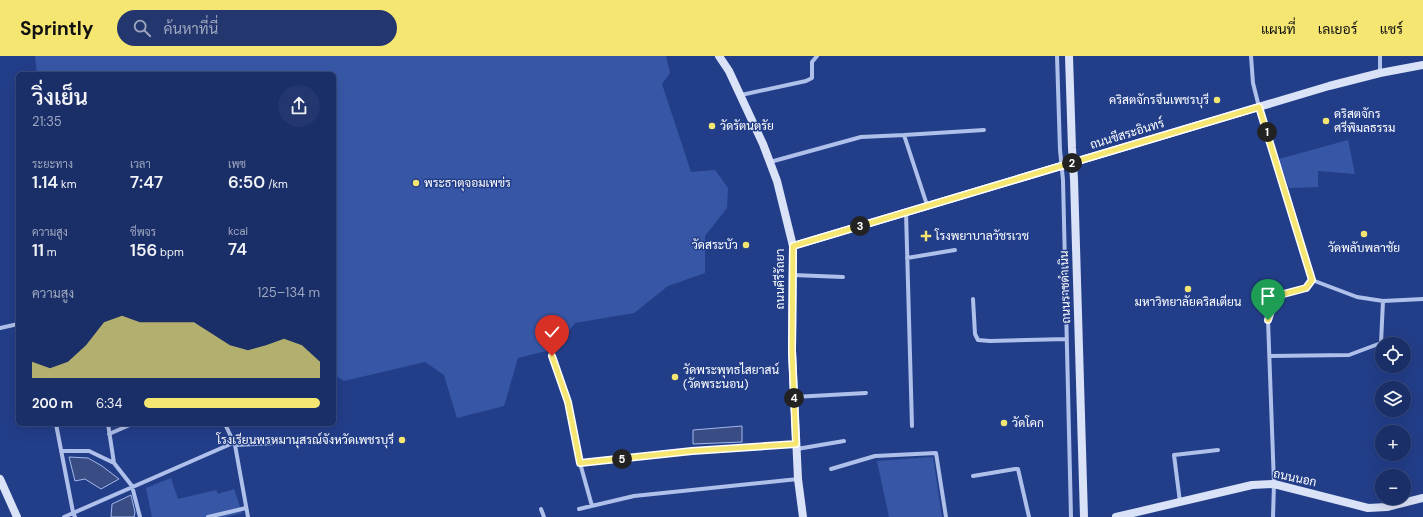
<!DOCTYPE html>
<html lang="th">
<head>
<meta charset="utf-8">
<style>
  :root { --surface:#1a2e67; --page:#23366d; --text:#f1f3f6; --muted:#9fa8c0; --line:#384a7b; --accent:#f5e672 }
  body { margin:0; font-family:"DM Sans",Sarabun,sans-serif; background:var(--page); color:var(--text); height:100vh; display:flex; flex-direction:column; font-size:15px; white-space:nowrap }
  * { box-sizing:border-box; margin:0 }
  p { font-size:13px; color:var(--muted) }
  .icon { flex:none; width:22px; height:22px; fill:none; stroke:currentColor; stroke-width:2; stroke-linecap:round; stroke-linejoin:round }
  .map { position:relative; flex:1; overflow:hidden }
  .panel { position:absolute; left:16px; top:16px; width:320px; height:354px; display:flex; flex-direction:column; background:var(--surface); border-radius:6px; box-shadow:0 4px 16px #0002,0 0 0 1px var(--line) }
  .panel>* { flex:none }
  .fabs { position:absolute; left:1375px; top:281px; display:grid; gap:8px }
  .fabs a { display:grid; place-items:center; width:36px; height:36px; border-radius:50%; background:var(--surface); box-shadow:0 4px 16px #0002,0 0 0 1px var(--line); font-size:20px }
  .pin { position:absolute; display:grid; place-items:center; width:34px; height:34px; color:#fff; margin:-41px -17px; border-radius:50% 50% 50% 0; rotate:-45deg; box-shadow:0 0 4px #0007 }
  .pin .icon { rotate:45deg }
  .km { position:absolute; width:20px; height:20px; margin:-10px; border-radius:50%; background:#222; color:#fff; font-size:11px; line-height:20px; text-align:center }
  .round { display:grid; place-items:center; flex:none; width:42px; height:42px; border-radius:21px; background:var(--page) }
  .headline { display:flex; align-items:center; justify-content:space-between; height:68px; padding:0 16px }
  h1 { font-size:22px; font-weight:600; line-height:30px }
  .metrics { display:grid; grid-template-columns:repeat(3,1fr); gap:6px; height:68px; padding:4px 16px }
  .metrics div { display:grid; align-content:center }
  .metrics b { font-size:17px; font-weight:600 }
  .metrics small { font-size:11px; font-weight:400 }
  .metrics p { font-size:11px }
  .chart { height:112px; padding:8px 16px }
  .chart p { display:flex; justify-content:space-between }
  .chart svg { width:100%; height:72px; margin-top:4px; fill:var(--accent); opacity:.7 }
  ul { padding:0 16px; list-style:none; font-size:13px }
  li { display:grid; grid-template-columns:64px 48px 1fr; align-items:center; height:30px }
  li i { height:10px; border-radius:5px; background:var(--accent) }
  header { display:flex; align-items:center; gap:24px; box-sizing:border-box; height:56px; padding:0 20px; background:var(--accent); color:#111 }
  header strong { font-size:19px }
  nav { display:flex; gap:22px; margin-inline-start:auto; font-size:14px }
  .search { width:280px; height:36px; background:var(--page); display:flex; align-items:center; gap:10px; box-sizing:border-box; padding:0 14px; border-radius:22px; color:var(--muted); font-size:15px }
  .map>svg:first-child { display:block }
  .green { fill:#3757a6 }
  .water { fill:#394d84; stroke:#a3b8eb }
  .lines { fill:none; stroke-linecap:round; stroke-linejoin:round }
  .street { stroke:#afc0ea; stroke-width:4 }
  .secondary { stroke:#dae2f8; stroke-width:8 }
  .route-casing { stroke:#fff; stroke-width:8 }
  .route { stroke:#f5e672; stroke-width:5 }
  .poi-dot { fill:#f5e672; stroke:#233e89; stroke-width:1.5 }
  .labels { text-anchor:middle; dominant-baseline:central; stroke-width:3; stroke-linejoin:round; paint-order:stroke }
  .poi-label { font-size:12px; fill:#fff; stroke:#233e89; text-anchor:start }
  .street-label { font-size:12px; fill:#fff; stroke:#233e89 }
</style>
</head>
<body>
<header>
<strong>Sprintly</strong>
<div class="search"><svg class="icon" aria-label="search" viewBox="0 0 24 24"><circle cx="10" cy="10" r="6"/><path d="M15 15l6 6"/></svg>ค้นหาที่นี่</div>
<nav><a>แผนที่</a><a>เลเยอร์</a><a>แชร์</a></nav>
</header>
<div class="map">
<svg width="1423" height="461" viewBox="0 0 1423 461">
  <rect width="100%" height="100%" fill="#233e89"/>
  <!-- green -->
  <path class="green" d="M35,0H666L670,17L662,28L691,116L715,114L728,132L727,152L705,180V217L668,230L634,257L575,267L554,293L518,302L504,350L457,362L444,319L425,306L344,325L334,319V18H37Z
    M1348,84L1355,118L1318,115V131L1289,132L1279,103Z
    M933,401L942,461H889L877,405Z
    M171,422L178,443L216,434L218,438L234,433L242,457L225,461H152L146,432Z"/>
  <!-- water -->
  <path class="water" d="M742,370V386L693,388V374Z
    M69,401L88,402L102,410L119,423L101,433L85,423L75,425Z
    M131,439L135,456L134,461H111L112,448Z"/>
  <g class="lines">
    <!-- street -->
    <path class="street" d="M1057,0L1060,94L1063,124L1071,461
      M1251,0L1253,27L1259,51L1312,224
      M1380,0V17
      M741,39L806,25L812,22V6L817,0
      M904,79L984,74
      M770,106L861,81L904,79L927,149
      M906,156L912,370
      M907,202L955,194
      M793,219L843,221
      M1312,224L1357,241L1383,245L1423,243
      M973,243L975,278L978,284L990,285L1067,283
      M0,272L18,268
      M552,300L568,347L580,407L592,450
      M1270,300L1349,299L1381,287L1383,245
      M794,341L866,337
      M56,368L73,456L75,461
      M108,368L114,407
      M225,368L235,389L248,461
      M109,378L132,368
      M235,389L276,387
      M797,393L844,385
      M61,395H89L114,407L132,430L140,461
      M580,407L692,395L796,388
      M831,413L875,400L936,397L946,461
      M973,420L1015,413H1018L1029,461
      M1180,446L1174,399L1218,394
      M541,453L544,461
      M579,453L634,440L798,423
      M64,461L233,387
      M208,461L246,452
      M1273,461L1274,428L1268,264L1276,240L1306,232L1312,224"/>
    <!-- secondary -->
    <path class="secondary" d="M719,0L729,15L763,88L777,125L793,190L792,295L798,423L803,461
      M1069,0L1072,92L1074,123L1084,461
      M793,190L1329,30L1380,17L1423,9
      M0,423L17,461
      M1116,461L1252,429L1274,428L1368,452L1387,451L1423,442"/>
  </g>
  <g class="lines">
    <defs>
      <path id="route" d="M552,300L568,346L580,407L692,395L796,388L792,295L793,190L1259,51L1312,224L1306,232L1276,240L1268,264"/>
    </defs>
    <!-- route casing -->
    <use href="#route" class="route-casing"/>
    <!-- route -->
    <use href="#route" class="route"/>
  </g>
  <!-- markers -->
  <g class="poi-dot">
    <circle cx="1217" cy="44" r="4"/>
    <circle cx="1326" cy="65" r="4"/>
    <circle cx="712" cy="70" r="4"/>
    <circle cx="416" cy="127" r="4"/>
    <circle cx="1364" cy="178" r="4"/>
    <path d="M924 174h4v4h4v4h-4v4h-4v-4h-4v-4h4z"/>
    <circle cx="746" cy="189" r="4"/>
    <circle cx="1188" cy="233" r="4"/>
    <circle cx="675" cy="321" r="4"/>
    <circle cx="1004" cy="367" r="4"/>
    <circle cx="402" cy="384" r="4"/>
  </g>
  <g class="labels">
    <!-- poi labels -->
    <g class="poi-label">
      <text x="1209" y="44" text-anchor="end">คริสตจักรจีนเพชรบุรี</text>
      <text x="1334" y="58">ดริสตจักร<tspan x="1334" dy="14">ศรีพิมลธรรม</tspan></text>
      <text x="720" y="70">วัดรัตนตรัย</text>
      <text x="424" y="127">พระธาตุจอมเพข่ร</text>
      <text x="935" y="180">โรงพยาบาลวัชรเวช</text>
      <text x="738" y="189" text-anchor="end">วัดสระบัว</text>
      <text x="1364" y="192" text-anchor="middle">วัดพลับพลาชัย</text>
      <text x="1188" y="246" text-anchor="middle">มหาวิทยาลัยคริสเตียน</text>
      <text x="683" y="314">วัดพระพุทธไสยาสน์<tspan x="683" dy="14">(วัดพระนอน)</tspan></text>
      <text x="1012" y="367">วัดโคก</text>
      <text x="394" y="384" text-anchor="end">โรงเรียนพรหมานุสรณ์จังหวัดเพชรบุรี</text>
    </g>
    <!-- street labels -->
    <g class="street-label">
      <text transform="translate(1127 78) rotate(-17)">ถนนขีสระอินทร์</text>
      <text transform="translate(780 223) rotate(-90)">ถนนคีรีรัถยา</text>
      <text transform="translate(1065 231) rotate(-92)">ถนนราชดำเนิน</text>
      <text transform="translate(1295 422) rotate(12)">ถนนนอก</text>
    </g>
  </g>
</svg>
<div class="fabs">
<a><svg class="icon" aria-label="locate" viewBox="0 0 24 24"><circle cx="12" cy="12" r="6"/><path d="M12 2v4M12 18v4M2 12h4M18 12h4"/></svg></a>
<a><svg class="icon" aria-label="layers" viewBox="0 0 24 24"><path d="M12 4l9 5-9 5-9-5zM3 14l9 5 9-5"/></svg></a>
<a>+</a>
<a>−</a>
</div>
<div class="pin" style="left:1268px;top:264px;background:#1e9e55"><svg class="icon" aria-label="arrive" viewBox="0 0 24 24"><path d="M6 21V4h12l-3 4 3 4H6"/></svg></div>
<div class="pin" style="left:552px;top:300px;background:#d93025"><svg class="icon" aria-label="check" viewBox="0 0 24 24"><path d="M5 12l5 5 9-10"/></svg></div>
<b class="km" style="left:1267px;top:76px">1</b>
<b class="km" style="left:1072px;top:107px">2</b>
<b class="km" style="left:860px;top:170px">3</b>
<b class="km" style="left:794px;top:342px">4</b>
<b class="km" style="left:622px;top:403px">5</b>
<section class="panel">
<div class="headline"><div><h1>วิ่งเย็น</h1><p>21:35</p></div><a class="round"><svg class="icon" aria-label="share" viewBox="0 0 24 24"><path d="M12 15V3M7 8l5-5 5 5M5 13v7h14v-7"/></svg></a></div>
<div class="metrics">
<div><p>ระยะทาง</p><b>1.14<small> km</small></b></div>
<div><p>เวลา</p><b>7:47</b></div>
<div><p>เพซ</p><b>6:50<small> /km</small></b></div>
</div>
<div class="metrics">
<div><p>ความสูง</p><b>11<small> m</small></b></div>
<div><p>ชีพจร</p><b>156<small> bpm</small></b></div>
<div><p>kcal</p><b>74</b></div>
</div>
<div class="chart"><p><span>ความสูง</span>125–134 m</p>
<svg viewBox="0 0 160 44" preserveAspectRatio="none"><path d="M0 44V34L10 38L20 34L30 24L40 10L50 6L60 10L70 10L80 10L90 10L100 17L110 24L120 27L130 24L140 20L150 24L160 34V44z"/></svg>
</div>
<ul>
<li><b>200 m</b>6:34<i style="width:100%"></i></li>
</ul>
</section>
</div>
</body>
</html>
